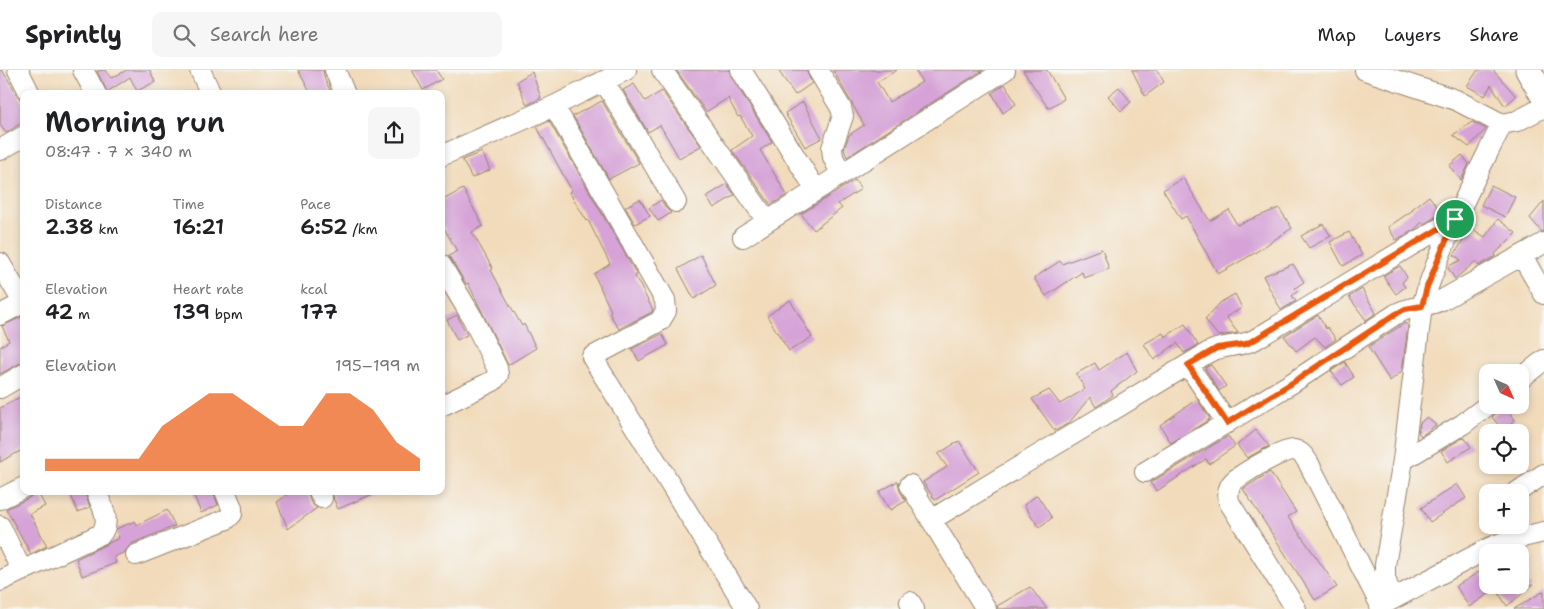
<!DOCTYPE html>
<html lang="en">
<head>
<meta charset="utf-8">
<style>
  :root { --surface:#fff; --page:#f6f6f6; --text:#202124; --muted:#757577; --line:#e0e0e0; --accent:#ea580c }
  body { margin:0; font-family:"Shantell Sans",sans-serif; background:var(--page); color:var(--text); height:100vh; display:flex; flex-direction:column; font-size:19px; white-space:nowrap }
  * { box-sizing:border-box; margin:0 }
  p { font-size:16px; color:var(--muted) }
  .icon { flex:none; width:28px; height:28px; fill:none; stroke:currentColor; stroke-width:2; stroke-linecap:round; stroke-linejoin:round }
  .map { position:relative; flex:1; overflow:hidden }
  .drawer { position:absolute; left:20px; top:20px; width:425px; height:405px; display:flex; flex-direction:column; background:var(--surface); border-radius:10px; box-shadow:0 2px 8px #0003 }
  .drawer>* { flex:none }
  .needle { width:32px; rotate:135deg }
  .buttons { position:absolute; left:1479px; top:294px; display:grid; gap:10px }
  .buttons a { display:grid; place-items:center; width:50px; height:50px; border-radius:10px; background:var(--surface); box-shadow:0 2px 8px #0003; font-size:25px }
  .pin { position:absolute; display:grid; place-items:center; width:42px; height:42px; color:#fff; margin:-21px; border:2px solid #fff; border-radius:50%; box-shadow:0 1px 5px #0007 }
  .round { display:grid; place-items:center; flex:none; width:52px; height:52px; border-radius:10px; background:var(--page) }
  .summary { display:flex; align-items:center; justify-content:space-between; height:85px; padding:0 25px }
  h1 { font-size:28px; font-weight:600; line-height:38px }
  .metrics { display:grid; grid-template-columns:repeat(3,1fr); gap:8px; height:85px; padding:5px 25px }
  .metrics div { display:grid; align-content:center }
  .metrics b { font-size:21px; font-weight:600 }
  .metrics small { font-size:14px; font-weight:400 }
  .metrics p { font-size:14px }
  .chart { height:140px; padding:10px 25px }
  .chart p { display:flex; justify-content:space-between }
  .chart svg { width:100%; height:90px; margin-top:5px; fill:var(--accent); opacity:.7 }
  header { display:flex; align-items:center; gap:30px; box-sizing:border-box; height:70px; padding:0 25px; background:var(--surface); border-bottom:1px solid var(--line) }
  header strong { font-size:24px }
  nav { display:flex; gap:28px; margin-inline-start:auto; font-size:18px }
  .search { width:350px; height:45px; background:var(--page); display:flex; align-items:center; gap:12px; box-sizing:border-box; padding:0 18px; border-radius:10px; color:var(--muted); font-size:19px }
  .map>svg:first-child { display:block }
  .building { fill:#d6a2d7 }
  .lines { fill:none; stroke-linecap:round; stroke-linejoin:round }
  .minor-casing { stroke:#96826c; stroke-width:22 }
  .major-casing { stroke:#96826c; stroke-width:27 }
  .minor { stroke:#fff; stroke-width:20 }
  .major { stroke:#fff; stroke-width:25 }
  .route-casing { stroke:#fff; stroke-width:10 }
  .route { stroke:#ea580c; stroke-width:6 }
</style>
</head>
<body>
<header>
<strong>Sprintly</strong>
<div class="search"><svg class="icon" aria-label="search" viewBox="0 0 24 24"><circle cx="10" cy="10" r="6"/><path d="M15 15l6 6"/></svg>Search here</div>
<nav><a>Map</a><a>Layers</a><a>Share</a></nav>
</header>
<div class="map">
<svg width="1544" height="539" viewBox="0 0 1544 539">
  <rect width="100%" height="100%" fill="#f6f6f2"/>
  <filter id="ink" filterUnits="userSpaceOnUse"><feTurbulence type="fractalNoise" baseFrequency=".02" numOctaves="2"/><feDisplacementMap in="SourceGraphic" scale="10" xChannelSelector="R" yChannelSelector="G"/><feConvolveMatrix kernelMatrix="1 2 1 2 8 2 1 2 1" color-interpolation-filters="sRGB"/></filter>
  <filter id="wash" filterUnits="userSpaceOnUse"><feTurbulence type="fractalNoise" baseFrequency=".0096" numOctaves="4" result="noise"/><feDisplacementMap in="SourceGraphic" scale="20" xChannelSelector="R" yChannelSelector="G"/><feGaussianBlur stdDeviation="1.12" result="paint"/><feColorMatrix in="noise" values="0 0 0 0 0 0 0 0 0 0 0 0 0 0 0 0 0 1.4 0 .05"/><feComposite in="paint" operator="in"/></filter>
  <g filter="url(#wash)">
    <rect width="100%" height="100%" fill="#f2dbbb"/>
    <g id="blocks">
      <!-- building -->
      <path class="building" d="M0,0H2L24,35V51L6,63L0,55Z
        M105,0L111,8L127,0H150L155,12L137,21L130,7L107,22L97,1Z
        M298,0H323L325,10L332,24H311Z
        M412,0H436L442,9L423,20Z
        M676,0H729L731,6L772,72L760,80L787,125L771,135L732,80L752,66L740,46L738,47L728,28L706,42Z
        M778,0H806L812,13L795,25Z
        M833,0H897L877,12L889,32L922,12L915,0H983L847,87L844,79L849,65L864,55Z
        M1023,0H1047L1064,29L1048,38Z
        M1132,0H1157L1164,12L1145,26Z
        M1478,0H1493L1516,26L1505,36L1491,15L1485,26L1467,16Z
        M532,2L541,28L527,35L517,11Z
        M634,14L645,31L662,21L701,76L679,88L660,55L648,62L623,20Z
        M1005,14L1016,34L1003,43L992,23Z
        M1119,17L1131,32L1121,41L1108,26Z
        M602,31L639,93L609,109L573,46Z
        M803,32L822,68L805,77L785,43Z
        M549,51L637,205L635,206L653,240L652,242L619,259L609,243L611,241L594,204L610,194L588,150L587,151L569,122L572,121L537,57Z
        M1472,52L1486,59L1469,77L1453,65Z
        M482,82L490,100L472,108L462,90Z
        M1462,85L1469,94L1461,110L1449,96Z
        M1183,108L1210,151L1229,140L1237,155L1279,138L1292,158L1253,184L1218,204L1186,146L1181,149L1163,120Z
        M855,110L861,119L838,134L842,138L814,160L801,144Z
        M727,114L735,125L714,138L706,127Z
        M1491,115L1515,127L1505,147L1481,135Z
        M463,119L483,156L472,162L493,199L491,200L507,230L522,256L524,254L536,278L508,295L468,213L466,214L449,186L457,181L441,153V131Z
        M1429,126L1442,143L1424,154L1422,152L1414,160L1396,170L1388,157L1413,140L1412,139Z
        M640,129L650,146L635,154L625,137Z
        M661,130L666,138L671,143L658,151L649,138Z
        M1544,131V161L1542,162L1530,148Z
        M1498,149L1516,163L1495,184L1496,186L1479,196L1476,191L1455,209L1448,198L1449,196L1461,190L1454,185L1471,158L1485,167Z
        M1323,154L1331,166L1309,178L1301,166Z
        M1349,162L1362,185L1343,196L1330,172Z
        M1102,179L1109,199L1084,208L1082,202L1046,226L1034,208L1060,191L1062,194Z
        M701,185L716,215L694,229L678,199Z
        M1293,194L1304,212L1295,218L1298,221L1292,226L1296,231L1281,240L1263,206Z
        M1400,196L1407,207L1402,213L1405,217L1396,224L1383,206Z
        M1362,219L1376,243L1366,250L1349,227Z
        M1235,224L1242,238L1226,247L1238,263L1218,266L1205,249L1221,232Z
        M790,230L812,267L789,281L767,246Z
        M457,245L467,265L457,270L447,250Z
        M1318,245L1326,259L1327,257L1336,269L1325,277L1315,267L1296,281L1284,266Z
        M22,247L24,251V291L0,304V277L9,271L2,256Z
        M1405,253L1408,256L1402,301L1390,311L1368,277Z
        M1185,254L1198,275L1184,283L1177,273L1154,290L1144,274L1163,263L1165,267Z
        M662,264L668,275L639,291L632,279Z
        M1127,282L1137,301L1111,321L1113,325L1096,337L1090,327L1069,353L1055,361L1032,329L1049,320L1060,334L1085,319L1076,304L1095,293L1099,300Z
        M1345,292L1354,307L1342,315L1331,301Z
        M1211,295L1226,316L1219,321L1205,298Z
        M24,325V379L0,392V338Z
        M1197,329L1210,349L1171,373L1160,355Z
        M1500,335H1504L1515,350L1511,353L1519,362H1504L1492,347L1499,340Z
        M1427,347L1436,355L1421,366L1418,362L1420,353Z
        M1256,360L1269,376L1247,388L1237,375Z
        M1228,366L1235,376L1209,394L1206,389L1157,421L1150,413Z
        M1464,367L1471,377L1448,392L1441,381Z
        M959,371L979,402L935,430L923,412L947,397L938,384Z
        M1270,402L1296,442L1288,447L1337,517L1315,530L1243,419Z
        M898,411L900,421L906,431L890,440L879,422Z
        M1457,414L1466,428L1430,452L1421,438Z
        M37,421L45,436L30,444L47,476L31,484L6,439L29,428Z
        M69,421H84L90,437L78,442Z
        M192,421H213L218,435L201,443Z
        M292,421H307L311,433L317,438L288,459L277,432Z
        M332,421H380L338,439L334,430Z
        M1037,425L1052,448L1039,457L1024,435Z
        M167,440L175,456L131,474L125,482L114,487L116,493L82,506L76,489L119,468L116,459L135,451L137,455Z
        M1479,502L1487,515H1533L1507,536L1496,519L1469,537L1456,516Z
        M1030,517L1047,539H998L997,536Z
        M1544,521V539H1514Z"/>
    </g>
  </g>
  <g filter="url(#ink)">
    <use href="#blocks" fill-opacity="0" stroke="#96826c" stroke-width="1"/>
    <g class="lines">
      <defs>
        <path id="minor" d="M18,0L30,24
          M83,0L96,24
          M200,0L211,24
          M335,0L345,24
          M662,0L767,151
          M741,0L816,120
          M818,0L841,38L843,46L832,78L833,87L841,104
          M1365,0L1456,30L1502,54L1517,51L1544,37
          M604,11L676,132
          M554,36L665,230L666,241L660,251L592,287L747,539
          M0,80L24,66
          M441,86L554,36L626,0
          M743,167L1005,0
          M1522,186L1544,224
          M0,193L24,234
          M441,195L472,247L497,298L498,305L493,311L441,336
          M0,245L23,233
          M1188,295L1227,353
          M1520,309L1544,290
          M0,318L24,304
          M1403,390L1463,354L1488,335
          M1145,402L1292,313L1396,244C1410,236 1427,237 1442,230L1544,173
          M910,415L986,539
          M319,421L322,428
          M1517,422L1544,404
          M0,429L24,417
          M931,450L1209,282C1223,275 1239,277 1254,270L1455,149
          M0,456L22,501
          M136,485L227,449L232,444V438L225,421
          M0,511L101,464C112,450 101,435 96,421
          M1392,529L1385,508V495L1403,390L1422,236C1441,172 1473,113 1502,54
          M910,532L914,539
          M1380,536L1489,478L1509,470L1544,462
          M1296,539L1229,432C1228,425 1227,420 1232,413C1237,406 1285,378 1294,380C1301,381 1305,387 1308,392L1381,536"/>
        <path id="major" d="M1528,0L1544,27"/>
      </defs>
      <!-- minor casing -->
      <use href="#minor" class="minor-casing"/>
      <!-- major casing -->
      <use href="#major" class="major-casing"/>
      <!-- minor -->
      <use href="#minor" class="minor"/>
      <!-- major -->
      <use href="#major" class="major"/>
    </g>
  </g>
  <g class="lines" filter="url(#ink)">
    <defs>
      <path id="route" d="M1455,149L1427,217L1422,236L1405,239L1396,244L1292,313L1227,353L1188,295L1217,278L1246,274L1254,270Z"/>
    </defs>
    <!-- route casing -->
    <use href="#route" class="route-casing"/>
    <!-- route -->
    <use href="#route" class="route"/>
  </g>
</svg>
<div class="buttons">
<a><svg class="needle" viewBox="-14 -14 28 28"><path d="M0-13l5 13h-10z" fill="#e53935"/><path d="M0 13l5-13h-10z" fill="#757577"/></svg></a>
<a><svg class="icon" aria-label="locate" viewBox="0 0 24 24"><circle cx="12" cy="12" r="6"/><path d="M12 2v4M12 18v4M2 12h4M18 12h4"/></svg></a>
<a>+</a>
<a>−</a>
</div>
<div class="pin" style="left:1455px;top:149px;background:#1e9e55"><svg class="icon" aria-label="arrive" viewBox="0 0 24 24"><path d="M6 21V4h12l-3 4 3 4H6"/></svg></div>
<section class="drawer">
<div class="summary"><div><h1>Morning run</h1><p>08:47 · 7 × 340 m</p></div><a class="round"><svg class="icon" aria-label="share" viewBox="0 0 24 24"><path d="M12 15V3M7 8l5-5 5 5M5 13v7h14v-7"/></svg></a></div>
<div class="metrics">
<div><p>Distance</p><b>2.38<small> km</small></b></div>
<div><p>Time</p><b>16:21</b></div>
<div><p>Pace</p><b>6:52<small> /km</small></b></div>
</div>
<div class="metrics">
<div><p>Elevation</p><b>42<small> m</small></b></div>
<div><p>Heart rate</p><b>139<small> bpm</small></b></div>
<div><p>kcal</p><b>177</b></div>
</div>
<div class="chart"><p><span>Elevation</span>195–199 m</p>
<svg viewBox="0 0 160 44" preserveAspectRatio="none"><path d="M0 44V38L10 38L20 38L30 38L40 38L50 22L60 14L70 6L80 6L90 14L100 22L110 22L120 6L130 6L140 14L150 30L160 38V44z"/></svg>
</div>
</section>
</div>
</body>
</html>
